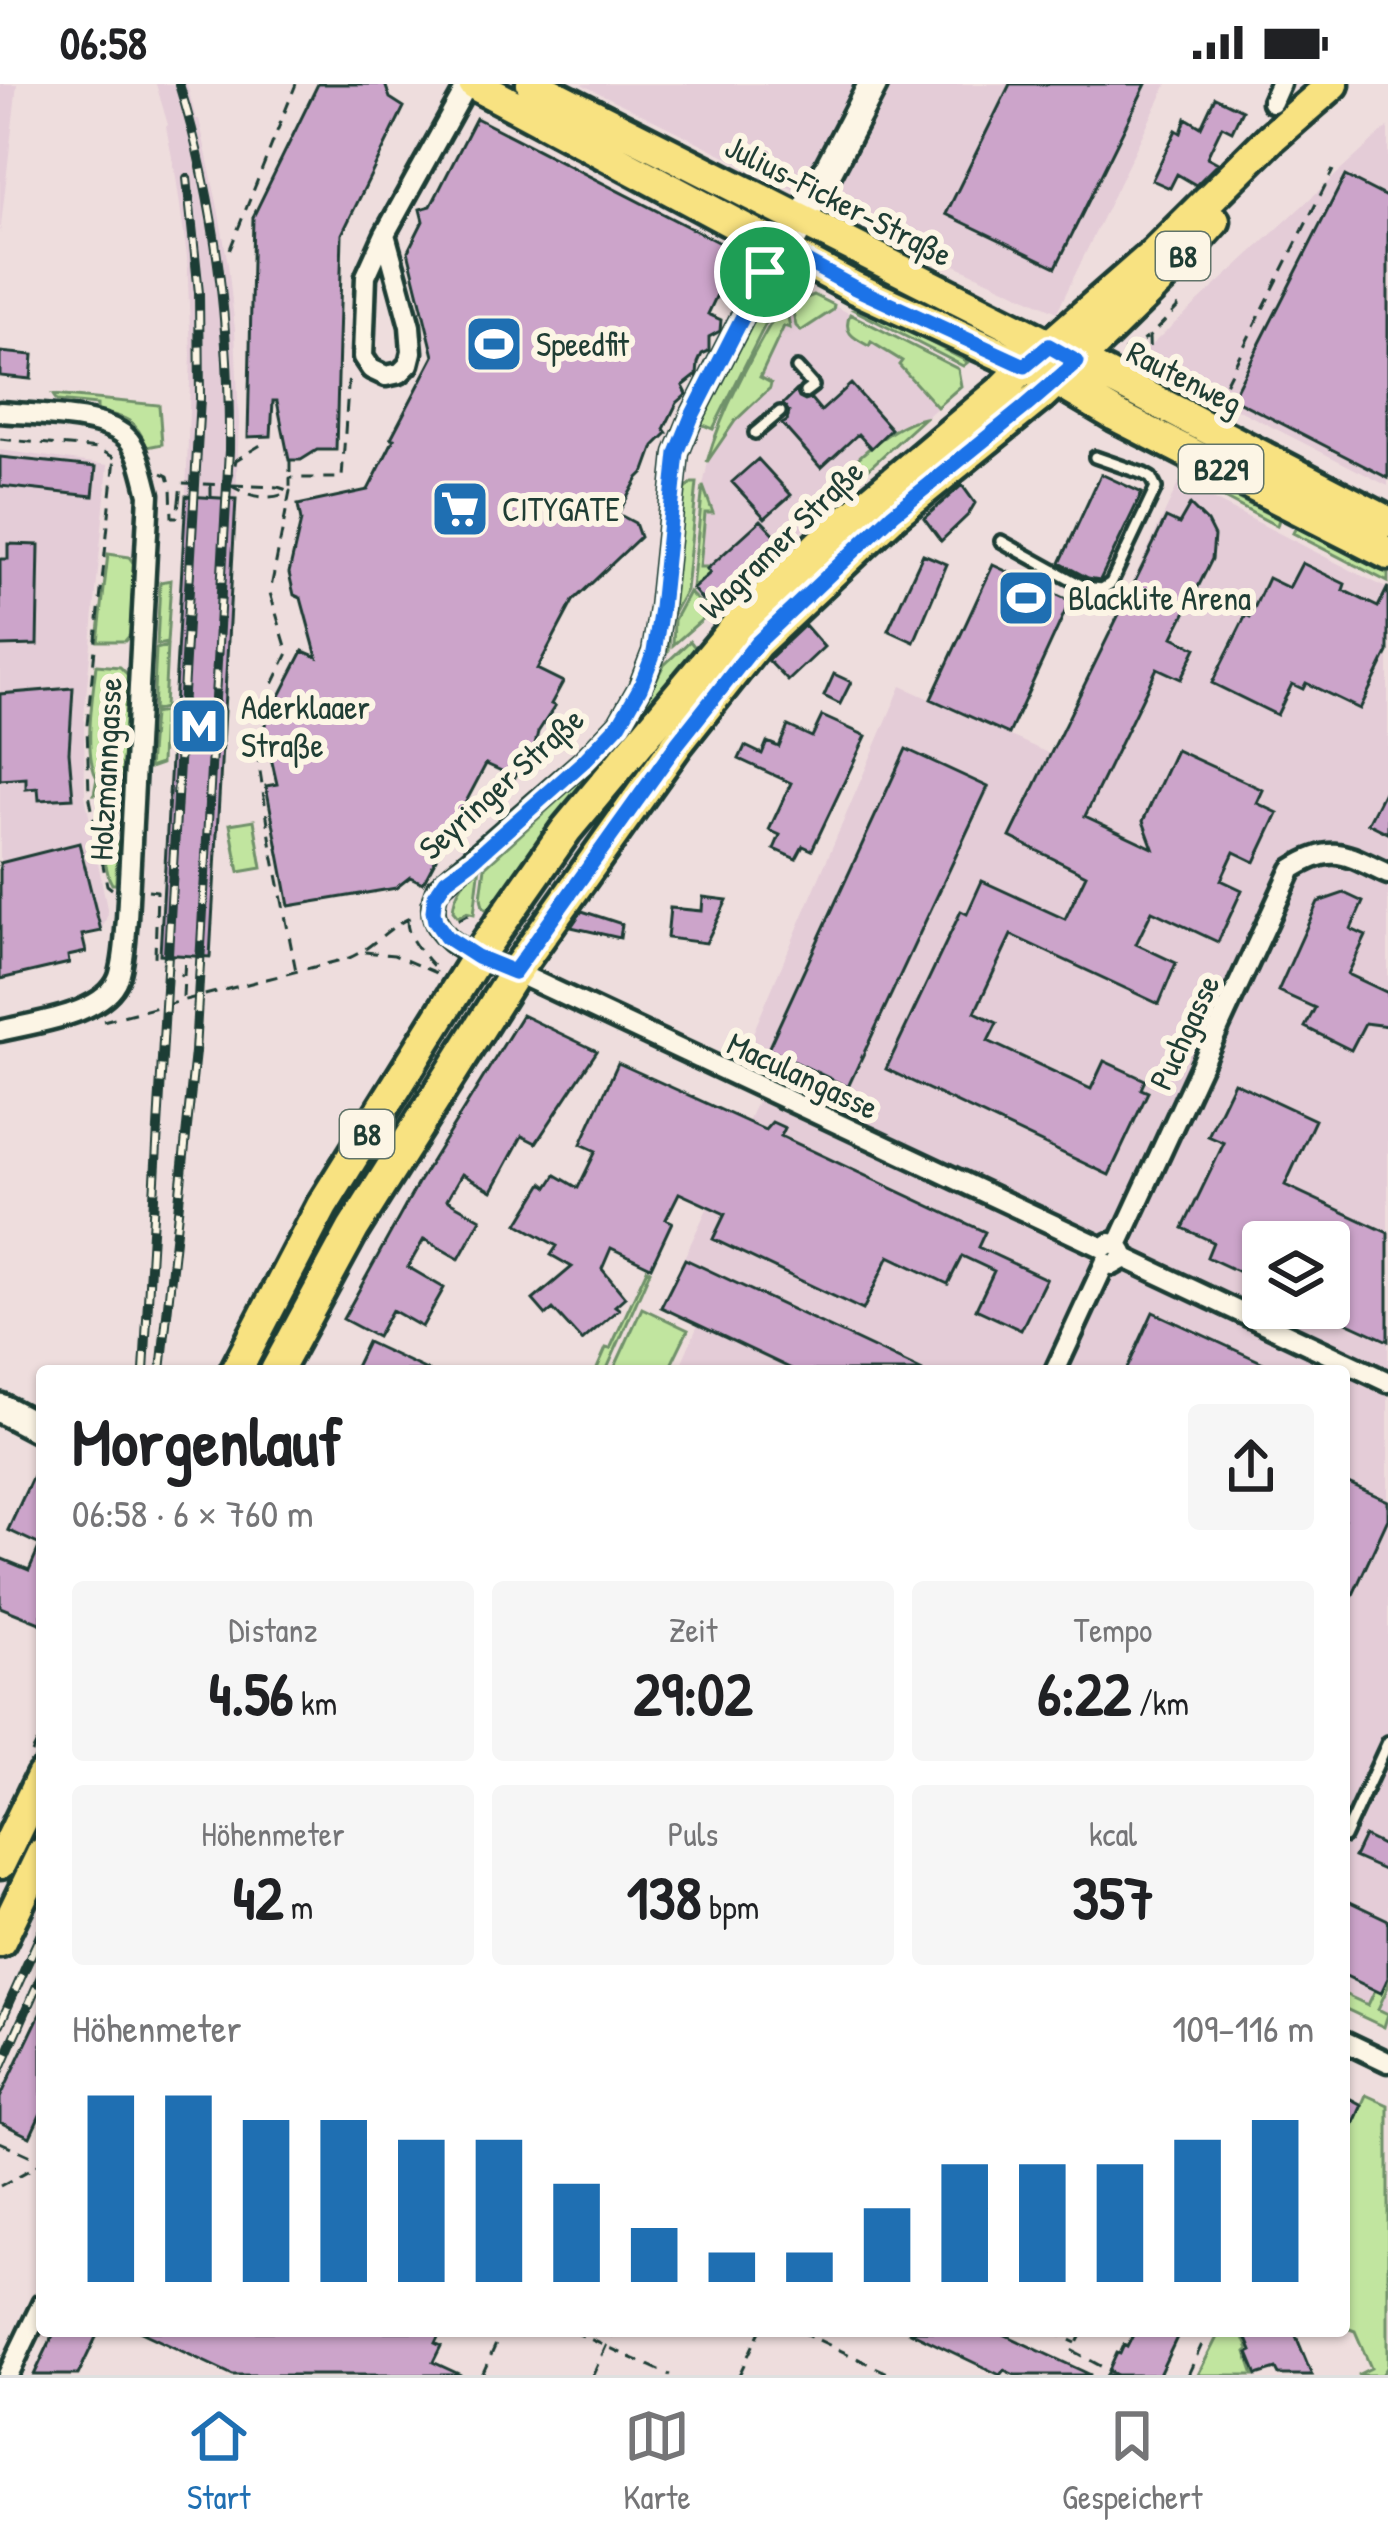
<!DOCTYPE html>
<html lang="de">
<head>
<meta charset="utf-8">
<style>
  :root { --surface:#fff; --page:#f6f6f6; --text:#202124; --muted:#757577; --line:#e0e0e0; --accent:#1f6fb2 }
  body { margin:0; font-family:"Patrick Hand",sans-serif; background:var(--page); color:var(--text); height:100vh; display:flex; flex-direction:column; font-size:45px; white-space:nowrap }
  * { box-sizing:border-box; margin:0 }
  p { font-size:39px; color:var(--muted) }
  .icon { flex:none; width:66px; height:66px; fill:none; stroke:currentColor; stroke-width:2; stroke-linecap:round; stroke-linejoin:round }
  .map { position:relative; flex:1; overflow:hidden }
  .side { position:absolute; left:36px; top:1281px; width:1314px; height:972px; display:flex; flex-direction:column; background:var(--surface); border-radius:12px; box-shadow:0 3px 9px #0004 }
  .side>* { flex:none }
  .buttons { position:absolute; left:1242px; top:1137px; display:grid; gap:24px }
  .buttons a { display:grid; place-items:center; width:108px; height:108px; border-radius:12px; background:var(--surface); box-shadow:0 3px 9px #0004; font-size:60px }
  .pin { position:absolute; display:grid; place-items:center; width:102px; height:102px; color:#fff; margin:-51px; border:6px solid #fff; border-radius:50%; box-shadow:0 3px 12px #0007 }
  .round { display:grid; place-items:center; flex:none; width:126px; height:126px; border-radius:12px; background:var(--page) }
  .overview { display:flex; align-items:center; justify-content:space-between; height:204px; padding:0 36px }
  h1 { font-size:66px; font-weight:800; line-height:90px }
  .stats { display:grid; grid-template-columns:repeat(3,1fr); gap:18px; height:204px; padding:12px 36px }
  .stats div { display:grid; align-content:center; border-radius:12px; background:var(--page); text-align:center }
  .stats b { font-size:60px; font-weight:800 }
  .stats small { font-size:33px; font-weight:400 }
  .stats p { font-size:33px }
  .chart { height:336px; padding:24px 36px }
  .chart p { display:flex; justify-content:space-between }
  .chart svg { width:100%; height:216px; margin-top:12px; stroke:var(--accent); stroke-width:6 }
  .status { display:flex; justify-content:space-between; align-items:center; height:84px; padding:0 60px; background:var(--surface); direction:ltr }
  .status svg { height:33px; fill:currentColor }
  .dock { display:flex; justify-content:space-around; align-items:center; height:168px; border-top:3px solid var(--line); background:var(--surface); font-size:33px; color:var(--muted) }
  .dock a { display:grid; justify-items:center; gap:6px }
  .dock .on { color:var(--accent) }
  .map>svg:first-child { display:block }
  .built { fill:#e4ccd7; fill-rule:evenodd }
  .green { fill:#c1e59f; stroke:#70916a; stroke-width:3 }
  .building { fill:#cca4ca; stroke:#1f3d34; stroke-width:3 }
  .lines { fill:none; stroke-linecap:round; stroke-linejoin:round }
  .lane-casing { stroke:#1f3d34; stroke-width:18 }
  .street-casing { stroke:#1f3d34; stroke-width:27 }
  .secondary-casing { stroke:#1f3d34; stroke-width:36 }
  .primary-casing { stroke:#1f3d34; stroke-width:39 }
  .path { stroke:#1f3d34; stroke-width:3; stroke-dasharray:12 9; stroke-linecap:butt }
  .lane { stroke:#fcf5e5; stroke-width:9 }
  .street { stroke:#fcf5e5; stroke-width:18 }
  .secondary { stroke:#fcf5e5; stroke-width:27 }
  .primary { stroke:#f8e281; stroke-width:30 }
  .rail-casing { stroke:#1f3d34; stroke-width:10 }
  .rail { stroke:#fcf5e5; stroke-width:6; stroke-dasharray:18; stroke-linecap:butt }
  .path-bridge { stroke:#1f3d34; stroke-width:3; stroke-dasharray:12 9; stroke-linecap:butt }
  .route-casing { stroke:#fff; stroke-width:24 }
  .route { stroke:#1a73e8; stroke-width:15 }
  .labels { text-anchor:middle; dominant-baseline:central; stroke-width:12; stroke-linejoin:round; paint-order:stroke }
  .shield { fill:#fcf5e5; stroke:#617469; stroke-width:3 }
  .shield-label { font-size:30px; font-weight:bold; fill:#1f3d34 }
  .street-label { font-size:33px; fill:#1f3d34; stroke:#fcf5e5 }
  .poi-label { font-size:33px; fill:#1f3d34; stroke:#fcf5e5; text-anchor:start }
</style>
</head>
<body>
<div class="status"><b>06:58</b><svg viewBox="0 0 49 12"><path d="M0 12V9h3v3zM5 12V6h3v6zM10 12V3h3v9zM15 12V0h3v12zM26 1h20v11H26zM47 4h2v5h-2z"/></svg></div>
<div class="map">
<svg width="1388" height="2291" viewBox="0 0 1388 2291">
  <rect width="100%" height="100%" fill="#edd"/>
  <filter id="ink" filterUnits="userSpaceOnUse"><feTurbulence type="fractalNoise" baseFrequency=".00833" numOctaves="2"/><feDisplacementMap in="SourceGraphic" scale="24" xChannelSelector="R" yChannelSelector="G"/><feConvolveMatrix kernelMatrix="1 2 1 2 8 2 1 2 1" color-interpolation-filters="sRGB"/></filter>
  <g filter="url(#ink)">
    <!-- built -->
    <path class="built" d="M0,0H17L0,150Z
      M156,0H187L196,35H199L218,124L228,180L235,246L239,339L236,415L186,412L191,270L187,172L176,93L166,43L168,41Z
      M581,0H1167L1057,228L814,116Z
      M1388,43V402L1137,274Z
      M815,212L958,285L961,302L713,526L706,519L702,521L689,508L692,504L702,407L710,368L723,335L779,225Z
      M0,366L108,381L84,634L85,711L108,830L101,847L82,851L0,854Z
      M1179,398L1388,505V1942L1344,1921V1287H678L698,1241L661,1223L779,971L750,956L901,602L1052,671ZM1263,1158H1329V1224H1263Z"/>
    <!-- green -->
    <path class="green" d="M772,198L781,202L782,207L713,345L701,340Z
      M814,211L834,221L833,226L801,247L796,242L791,220Z
      M786,222L790,244L784,242L760,293L771,299L770,304L735,337L707,378C722,325 752,272 779,225Z
      M864,224L968,278L963,282L854,226Z
      M850,230L958,285L961,302L937,323L899,281L902,277L871,258L869,262C854,254 842,249 850,230Z
      M53,311L159,321L162,360L147,363C136,336 126,332 97,328V321L57,317Z
      M924,334L819,430C828,395 888,340 924,334Z
      M1192,392L1279,435L1277,442L1192,397L1187,394Z
      M692,399H697L686,506L670,535L669,566L662,572L668,541L682,409Z
      M703,402L713,429H705L700,483H707L710,489L692,504Z
      M1296,443L1388,490V498L1293,449Z
      M108,470L129,473L134,480L130,551L125,557H98Z
      M171,496L167,559L157,561L160,498Z
      M689,508L701,520L706,519L713,526L673,561L674,536Z
      M690,557L697,566L644,632L640,629L663,582Z
      M167,562L164,624L153,627L156,565Z
      M96,581L120,583L127,590L128,594L122,697L112,708L94,710L97,694C83,670 93,610 96,581Z
      M163,628L161,680L149,684L153,630Z
      M608,671L611,674L521,783L490,828L483,823L481,813L485,783Z
      M254,736L262,784L239,788L230,740Z
      M98,748L109,749L117,758L116,800H112L109,794Z
      M480,781L474,830L466,828L458,833L453,827C454,807 466,795 480,781Z
      M647,1185L650,1187L606,1287H596L606,1264L610,1265Z
      M642,1224L688,1246L668,1287H613Z
      M1388,1894V1903L1378,1925L1388,1930L1384,1943L1344,1924V1910L1368,1921L1375,1906L1381,1908Z
      M1366,2011L1388,2021V2282L1382,2291H1357L1371,2284L1355,2247L1344,2243V2051L1348,2052Z
      M1220,2247H1241L1249,2265L1246,2268L1254,2291H1198Z"/>
    <!-- building -->
    <path class="building" d="M318,0H385L390,14L404,23L342,150L336,366H317L301,376H289L277,317H273L271,352L248,353L253,133Z
      M1010,0H1146L1056,183L946,130Z
      M1215,13L1242,26L1232,47L1222,42L1207,73L1218,79L1196,101L1177,90L1170,104L1152,96L1176,46L1181,49L1186,34L1201,43Z
      M476,34L737,168L708,230L721,236L720,247L709,253V267L702,270L698,279L697,291L683,302L687,310L677,319L664,345L667,349L654,362L645,387L638,394L618,430L635,439L640,453L573,517L537,585L563,598L551,620L555,622L538,648L534,664L529,667L521,681L523,687L517,688L515,693L486,680L423,799L410,793L396,804L289,822L266,702L277,700L264,643L303,567L317,573L301,514L294,511L289,489L301,437L298,421L368,406L394,355L391,354L434,272L408,167L423,137L420,125L431,122Z
      M1345,92L1388,114V394L1232,314Z
      M0,268L33,271L31,295L0,292Z
      M851,300L891,345L871,364L858,350L821,384L782,340L787,337L789,328L783,320L796,307L799,314L805,317L811,315L821,327Z
      M0,373L96,383L93,412L0,402Z
      M758,375L791,411L765,434L732,398Z
      M1101,390L1142,409L1100,496L1088,494L1060,479Z
      M962,401L975,419L968,431L941,457L924,434Z
      M186,412L236,415L210,873L160,870Z
      M1190,421L1207,438L1214,452L1212,475L1173,553L1196,564L1181,595L1157,584L1085,732L1153,764L1143,737L1176,666L1263,706L1257,719L1278,729L1255,778L1234,768L1221,796L1242,806L1218,858L1152,827L1136,860L1176,879L1159,920L1011,851L975,928L997,939L988,957L1091,1005L1104,977L1145,996L1141,1005L1148,1008L1109,1091L886,985L961,827L967,830L982,797L1065,835L1086,791L1010,753L1166,434L1179,440Z
      M761,436L785,461L714,523L705,514L702,516L693,505L710,489L707,485Z
      M8,460L39,461L37,561L0,562V475H8Z
      M923,470L947,480L914,558L888,546Z
      M1302,479L1345,500L1343,506L1378,523L1388,503V568L1360,625L1306,599L1303,605L1292,600L1277,631L1212,599L1246,531L1250,533L1268,494L1289,504Z
      M993,481L1070,517L1009,650L931,615Z
      M805,541L824,563L788,597L768,576Z
      M834,590L851,598L840,620L824,612Z
      M73,604L69,668L73,714L39,716L38,704L26,705V694L0,696V610Z
      M822,632L866,652L812,766L803,762L796,775L774,765L780,751L769,746L791,699L739,675L745,662L762,670L767,658L779,663L788,642L812,653Z
      M906,665L988,703L848,1003L768,965Z
      M1388,700V749L1368,739Z
      M79,759L101,847L82,851L86,868L68,872L69,879L0,895V779Z
      M1344,809L1363,818L1351,845L1366,852L1348,890L1388,909V942L1365,939L1351,966L1305,943L1315,924L1278,907L1318,818Z
      M703,813L727,816L706,859L667,854L670,824L702,827Z
      M582,827L622,840L620,854L571,843Z
      M522,931L597,967L536,1059L522,1052L492,1107L462,1090L447,1116L481,1135L459,1175L424,1155L408,1183L444,1204L422,1243L392,1226L377,1253L343,1235L418,1099Z
      M618,979L765,1046L772,1038L785,1044L781,1052L985,1148L978,1163L1046,1195L1021,1246L976,1225L994,1187L962,1172L948,1200L889,1172L863,1226L713,1155L725,1130L679,1109L666,1135L672,1138L651,1183L611,1164L602,1185L625,1213L615,1222L619,1225L582,1257L553,1225L546,1231L533,1216L572,1183L551,1171L557,1162L518,1140L543,1099L548,1103L556,1091L578,1104L596,1067L581,1060Z
      M1234,998L1315,1036L1285,1101L1388,1149V1257L1329,1230V1158H1263V1199L1207,1173L1213,1158L1183,1144L1224,1059L1208,1052Z
      M685,1175L923,1287H796L661,1223Z
      M1153,1228L1281,1287H1126Z
      M367,1258L429,1287H353Z
      M42,1372V1540L0,1523V1474L29,1486L40,1461L8,1446Z
      M1344,1397L1388,1417V1435L1344,1530Z
      M1364,1752L1388,1764V1788L1354,1773Z
      M1344,1815L1388,1836V1894L1381,1909L1344,1891Z
      M42,1926V2027L30,2053L0,2038V2014Z
      M1349,2014L1362,2021L1344,2060V2025Z
      M55,2247H99L78,2291H34Z
      M139,2247H441L435,2259L441,2262L433,2278L461,2291H233Z
      M908,2247H997L1091,2291H1015L1004,2286L1000,2291Z
      M1135,2247H1180L1159,2291H1107L1117,2269L1120,2270L1124,2261L1127,2263Z
      M1244,2247H1294L1312,2291H1279L1276,2285L1257,2291L1248,2269L1252,2267Z"/>
    <g class="lines">
      <defs>
        <path id="lane" d="M797,284L813,302L805,308
          M755,349L780,328
          M1001,457L1084,503L1102,505L1111,499L1156,404L1151,394L1144,390L1095,373
          M1344,1753L1388,1658"/>
        <path id="street" d="M1272,18L1280,0
          M385,150L410,242L412,268L409,280L400,289L386,292L371,285L363,273L366,192L385,150L468,0
          M759,153L764,191L692,332L677,369L661,524L654,568L640,604L620,639L584,677L438,804C416,855 478,874 515,888L1103,1164L1110,1159L1118,1161L1123,1169L1120,1177L1113,1181L1105,1179
          M0,328C33,331 108,330 129,356C141,371 144,393 149,410L127,835C125,854 125,875 119,893C105,931 35,938 0,947
          M1118,1161L1292,785C1334,758 1346,771 1388,790
          M1123,1173L1388,1298
          M1055,1287L1105,1179
          M1344,1957L1388,1978
          M8,2291L42,2220"/>
        <path id="secondary" d="M786,167L873,0
          M0,1324L42,1346"/>
        <path id="primary" d="M474,0L855,204L1056,296L1115,331L1388,470
          M532,0L1023,248L1388,438
          M236,1287L322,1122L477,873L566,746L738,540L824,456L1001,307L1026,282L1155,169L1271,54L1333,0
          M276,1287L353,1145L515,888L677,660L757,559L893,431L1041,311L1077,277L1172,184L1214,137
          M0,1779L42,1692
          M0,1857L42,1770"/>
      </defs>
      <!-- lane casing -->
      <use href="#lane" class="lane-casing"/>
      <!-- street casing -->
      <use href="#street" class="street-casing"/>
      <!-- secondary casing -->
      <use href="#secondary" class="secondary-casing"/>
      <!-- primary casing -->
      <use href="#primary" class="primary-casing"/>
      <!-- path -->
      <path class="path" d="M230,165L296,0
        M1124,267L1147,254
        M1150,284L1149,253L1178,223L1173,217
        M1216,318L1333,86
        M0,355L98,365L115,374
        M290,376V392
        M162,389L168,392L171,403L172,433H177L179,418
        M230,401C249,413 271,418 290,407L270,509L288,569L253,642L272,765L296,887
        M230,401L236,376L264,359
        M232,401L278,403L290,407V394H342L349,288
        M211,413V400
        M112,805L107,801L89,710L87,641L115,374L119,375
        M148,806L157,807L155,873L183,892
        M407,836C407,858 425,871 438,888
        M458,836L467,831L476,834
        M365,868L394,871L436,889
        M183,913L185,872
        M103,937L349,874C373,864 388,842 414,832
        M32,1669L42,1649
        M0,2058L42,2077
        M0,2102L42,2079
        M572,2247L670,2291
        M800,2247L892,2291
        M1051,2247L1076,2259
        M1083,2247L1073,2267L1117,2291
        M482,2291L502,2247
        M593,2291L613,2247
        M739,2291L760,2247
        M1188,2291L1208,2247"/>
      <!-- lane -->
      <use href="#lane" class="lane"/>
      <!-- street -->
      <use href="#street" class="street"/>
      <!-- secondary -->
      <use href="#secondary" class="secondary"/>
      <!-- primary -->
      <use href="#primary" class="primary"/>
      <defs>
        <path id="rail" d="M144,1287L200,314L199,209L187,94
          M161,1287L195,968L229,366C230,241 216,119 179,0
          M0,1940L42,1847
          M0,1986L42,1890"/>
      </defs>
      <!-- rail casing -->
      <use href="#rail" class="rail-casing"/>
      <!-- rail -->
      <use href="#rail" class="rail"/>
      <!-- path-bridge -->
      <path class="path-bridge" d="M179,418L181,399L230,401"/>
    </g>
  </g>
  <g class="lines" filter="url(#ink)">
    <defs>
      <path id="route" d="M759,152L855,204L1025,282L1049,262L1077,278L1026,322L893,430L757,559L677,660L514,888L477,873L446,853L435,837L433,827L435,812L446,796L473,776L584,677L620,639L640,604L654,568L661,524L677,369L692,332L764,191Z"/>
    </defs>
    <!-- route casing -->
    <use href="#route" class="route-casing"/>
    <!-- route -->
    <use href="#route" class="route"/>
  </g>
  <!-- icons -->
  <defs>
    <symbol id="stadium-square" viewBox="-11 -11 22 22"><rect x="-9" y="-9" width="18" height="18" rx="4" fill="#1f6fb2" stroke="#fcf5e5"/><path d="M0-5a6.5 5 0 1 0 0 10a6.5 5 0 1 0 0-10ZM-3.5-1.8h7v3.6h-7Z" fill="#fff"/></symbol>
    <symbol id="supermarket-square" viewBox="-11 -11 22 22"><rect x="-9" y="-9" width="18" height="18" rx="4" fill="#1f6fb2" stroke="#fcf5e5"/><path d="M-6-5.5h2.5l.6 2H6L4.5 2H-2.5L-4.4-4H-6ZM-1.5 3.2a1.3 1.3 0 1 0 .1 0ZM3 3.2a1.3 1.3 0 1 0 .1 0Z" fill="#fff"/></symbol>
    <symbol id="metro-square" viewBox="-11 -11 22 22"><rect x="-9" y="-9" width="18" height="18" rx="4" fill="#1f6fb2" stroke="#fcf5e5"/><path d="M-5.5 5V-5H-3L0 0L3-5H5.5V5H3V-.5L0 4L-3-.5V5Z" fill="#fff"/></symbol>
  </defs>
  <g fill-rule="evenodd">
    <use href="#stadium-square" x="461" y="227" width="66" height="66"/>
    <use href="#supermarket-square" x="427" y="392" width="66" height="66"/>
    <use href="#stadium-square" x="993" y="481" width="66" height="66"/>
    <use href="#metro-square" x="166" y="609" width="66" height="66"/>
  </g>
  <g class="labels">
    <!-- shield labels -->
    <g class="shield">
      <rect x="1156" y="148" width="54" height="48" rx="9"/>
      <rect x="1179" y="361" width="84" height="48" rx="9"/>
      <rect x="340" y="1026" width="54" height="48" rx="9"/>
    </g>
    <g class="shield-label">
      <text x="1183" y="172">B8</text>
      <text x="1221" y="385">B229</text>
      <text x="367" y="1050">B8</text>
    </g>
    <!-- street labels -->
    <g class="street-label">
      <text transform="translate(839 116) rotate(27)">Julius-Ficker-Straße</text>
      <text transform="translate(1185 293) rotate(27)">Rautenweg</text>
      <text transform="translate(781 455) rotate(-44)">Wagramer Straße</text>
      <text transform="translate(105 685) rotate(-87)">Holzmanngasse</text>
      <text transform="translate(501 699) rotate(-42)">Seyringer Straße</text>
      <text transform="translate(1184 948) rotate(-65)">Puchgasse</text>
      <text transform="translate(803 991) rotate(25)">Maculangasse</text>
    </g>
    <!-- poi labels -->
    <g class="poi-label">
      <text x="536" y="260">Speedfit</text>
      <text x="502" y="425">CITYGATE</text>
      <text x="1068" y="514">Blacklite Arena</text>
      <text x="241" y="623">Aderklaaer<tspan x="241" dy="38">Straße</tspan></text>
    </g>
  </g>
</svg>
<div class="buttons">
<a><svg class="icon" aria-label="layers" viewBox="0 0 24 24"><path d="M12 4l9 5-9 5-9-5zM3 14l9 5 9-5"/></svg></a>
</div>
<div class="pin" style="left:765px;top:188px;background:#1e9e55"><svg class="icon" aria-label="arrive" viewBox="0 0 24 24"><path d="M6 21V4h12l-3 4 3 4H6"/></svg></div>
<section class="side">
<div class="overview"><div><h1>Morgenlauf</h1><p>06:58 · 6 × 760 m</p></div><a class="round"><svg class="icon" aria-label="share" viewBox="0 0 24 24"><path d="M12 15V3M7 8l5-5 5 5M5 13v7h14v-7"/></svg></a></div>
<div class="stats">
<div><p>Distanz</p><b>4.56<small> km</small></b></div>
<div><p>Zeit</p><b>29:02</b></div>
<div><p>Tempo</p><b>6:22<small> /km</small></b></div>
</div>
<div class="stats">
<div><p>Höhenmeter</p><b>42<small> m</small></b></div>
<div><p>Puls</p><b>138<small> bpm</small></b></div>
<div><p>kcal</p><b>357</b></div>
</div>
<div class="chart"><p><span>Höhenmeter</span>109–116 m</p>
<svg viewBox="0 0 160 44" preserveAspectRatio="none"><path d="M5 44V6M15 44V6M25 44V11M35 44V11M45 44V15M55 44V15M65 44V24M75 44V33M85 44V38M95 44V38M105 44V29M115 44V20M125 44V20M135 44V20M145 44V15M155 44V11"/></svg>
</div>
</section>
</div>
<nav class="dock">
<a class="on"><svg class="icon" aria-label="home" viewBox="0 0 24 24"><path d="M3 11l9-7 9 7M6 9v11h12V9"/></svg>Start</a>
<a><svg class="icon" aria-label="map" viewBox="0 0 24 24"><path d="M3 6l6-2 6 2 6-2v14l-6 2-6-2-6 2zM9 4v14M15 6v14"/></svg>Karte</a>
<a><svg class="icon" aria-label="saved" viewBox="0 0 24 24"><path d="M7 4h10v16l-5-4-5 4z"/></svg>Gespeichert</a>
</nav>
</body>
</html>
